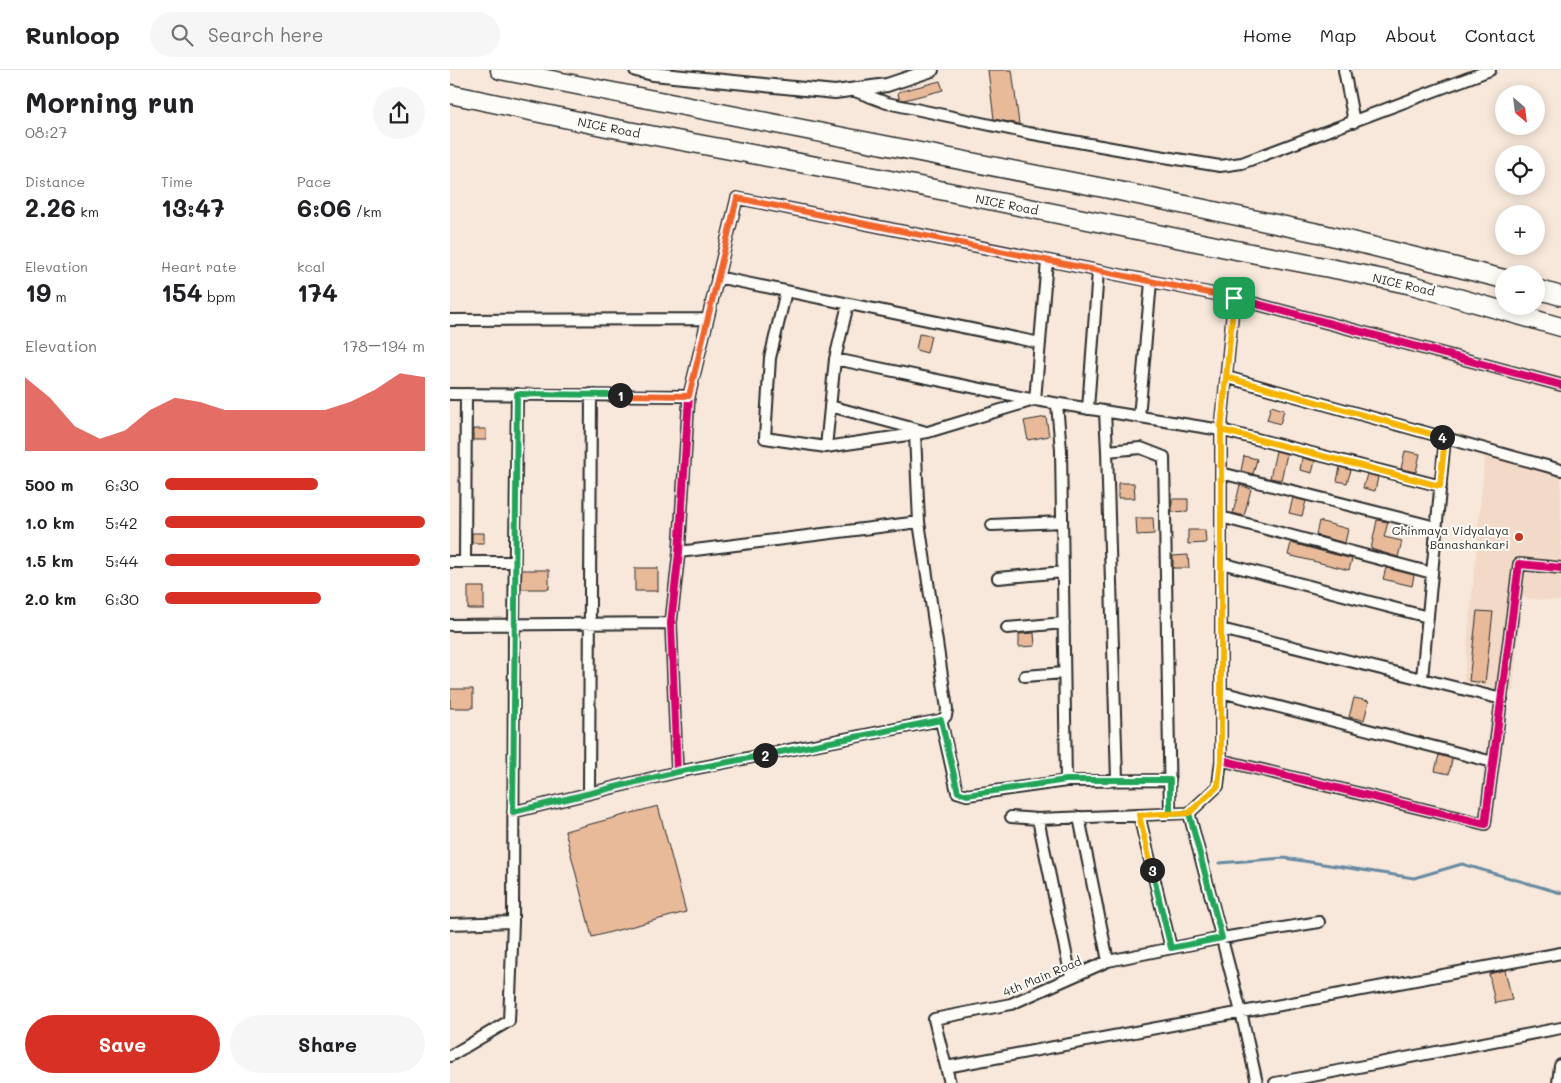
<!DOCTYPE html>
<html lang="en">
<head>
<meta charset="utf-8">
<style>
  :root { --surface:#fff; --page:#f6f6f6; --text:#202124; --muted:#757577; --line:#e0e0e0; --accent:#d93025 }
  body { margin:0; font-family:Mali,sans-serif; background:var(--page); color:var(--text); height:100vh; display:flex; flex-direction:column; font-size:19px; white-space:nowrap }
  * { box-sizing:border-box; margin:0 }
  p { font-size:16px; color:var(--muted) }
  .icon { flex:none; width:28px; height:28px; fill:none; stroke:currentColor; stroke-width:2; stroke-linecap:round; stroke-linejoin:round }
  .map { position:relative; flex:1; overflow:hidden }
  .details { display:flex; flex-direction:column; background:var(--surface); width:450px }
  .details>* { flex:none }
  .needle { width:32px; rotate:152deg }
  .tools { position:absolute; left:1045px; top:15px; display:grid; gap:10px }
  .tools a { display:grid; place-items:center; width:50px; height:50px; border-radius:50%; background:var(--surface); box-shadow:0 2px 12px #0003; font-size:25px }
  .pin { position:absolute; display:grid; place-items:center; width:42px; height:42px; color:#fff; margin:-21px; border-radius:10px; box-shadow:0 2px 8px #0006 }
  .km { position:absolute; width:25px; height:25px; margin:-12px; border-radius:50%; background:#222; color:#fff; font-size:14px; line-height:25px; text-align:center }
  .round { display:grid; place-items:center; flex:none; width:52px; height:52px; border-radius:26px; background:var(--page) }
  .overview { display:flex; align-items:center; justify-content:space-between; height:85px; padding:0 25px }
  h1 { font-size:28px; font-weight:700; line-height:38px }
  .stats { display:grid; grid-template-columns:repeat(3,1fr); gap:8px; height:85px; padding:5px 25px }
  .stats div { display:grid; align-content:center }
  .stats b { font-size:25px; font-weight:700 }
  .stats small { font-size:14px; font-weight:400 }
  .stats p { font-size:14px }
  .chart { height:140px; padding:10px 25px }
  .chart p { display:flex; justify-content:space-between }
  .chart svg { width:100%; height:90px; margin-top:5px; fill:var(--accent); opacity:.7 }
  .primary-button { display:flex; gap:10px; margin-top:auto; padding:10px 25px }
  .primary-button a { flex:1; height:58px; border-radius:30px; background:var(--accent); color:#fff; font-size:20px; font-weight:700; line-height:58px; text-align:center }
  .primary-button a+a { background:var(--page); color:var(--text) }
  ul { padding:0 25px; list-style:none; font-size:16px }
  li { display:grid; grid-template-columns:80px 60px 1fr; align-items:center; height:38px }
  li i { height:12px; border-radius:6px; background:var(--accent) }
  header { display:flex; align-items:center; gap:30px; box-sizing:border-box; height:70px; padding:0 25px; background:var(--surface); border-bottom:1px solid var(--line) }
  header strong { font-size:24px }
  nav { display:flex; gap:28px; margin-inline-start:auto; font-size:18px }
  .search { width:350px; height:45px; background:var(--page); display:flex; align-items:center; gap:12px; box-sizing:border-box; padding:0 18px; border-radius:28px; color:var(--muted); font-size:19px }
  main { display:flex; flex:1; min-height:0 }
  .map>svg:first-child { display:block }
  .built { fill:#f3dac8 }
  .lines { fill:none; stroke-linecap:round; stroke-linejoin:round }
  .stream { stroke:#688aa1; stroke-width:3 }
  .building { fill:#e9ba9a; stroke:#2b2b2b }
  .minor-casing { stroke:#2b2b2b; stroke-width:14 }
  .tertiary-casing { stroke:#2b2b2b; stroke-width:16 }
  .motorway-casing { stroke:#2b2b2b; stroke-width:21 }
  .minor { stroke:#fdfcf7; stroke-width:10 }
  .tertiary { stroke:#fdfcf7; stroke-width:12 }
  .motorway { stroke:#fdfcf7; stroke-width:18 }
  .cycleway-casing { stroke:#fdfcf7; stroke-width:11 }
  .cycleway { stroke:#d6006c; stroke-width:8 }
  .split-1-casing { stroke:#fff; stroke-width:10 }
  .split-2-casing { stroke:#fff; stroke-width:10 }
  .split-3-casing { stroke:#fff; stroke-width:10 }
  .split-4-casing { stroke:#fff; stroke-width:10 }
  .split-5-casing { stroke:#fff; stroke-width:10 }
  .split-1 { stroke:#f0652b; stroke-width:6 }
  .split-2 { stroke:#22a559; stroke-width:6 }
  .split-3 { stroke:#22a559; stroke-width:6 }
  .split-4 { stroke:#f5b400; stroke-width:6 }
  .split-5 { stroke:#f5b400; stroke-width:6 }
  .poi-dot { fill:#c8321e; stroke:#fdfcf7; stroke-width:2 }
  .labels { text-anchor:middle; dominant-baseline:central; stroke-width:4; stroke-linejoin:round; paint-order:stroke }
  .street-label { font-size:12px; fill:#2b2b2b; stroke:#fdfcf7 }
  .poi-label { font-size:12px; fill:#2b2b2b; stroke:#fdfcf7; text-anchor:end }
</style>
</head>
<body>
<header>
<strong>Runloop</strong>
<div class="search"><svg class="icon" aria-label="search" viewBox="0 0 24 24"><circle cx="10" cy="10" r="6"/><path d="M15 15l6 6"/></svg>Search here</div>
<nav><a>Home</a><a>Map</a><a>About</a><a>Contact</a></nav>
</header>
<main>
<section class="details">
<div class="overview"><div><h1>Morning run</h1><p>08:27</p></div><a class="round"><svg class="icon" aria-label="share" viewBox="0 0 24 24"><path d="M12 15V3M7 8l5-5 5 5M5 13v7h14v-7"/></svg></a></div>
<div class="stats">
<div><p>Distance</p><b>2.26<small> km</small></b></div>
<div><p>Time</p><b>13:47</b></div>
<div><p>Pace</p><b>6:06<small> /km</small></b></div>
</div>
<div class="stats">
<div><p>Elevation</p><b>19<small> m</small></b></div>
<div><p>Heart rate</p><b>154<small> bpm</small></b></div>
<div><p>kcal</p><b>174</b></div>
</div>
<div class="chart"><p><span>Elevation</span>178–194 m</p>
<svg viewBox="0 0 160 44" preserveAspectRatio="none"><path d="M0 44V8L10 18L20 32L30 38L40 34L50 24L60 18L70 20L80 24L90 24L100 24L110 24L120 24L130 20L140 14L150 6L160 8V44z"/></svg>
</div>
<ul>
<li><b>500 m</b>6:30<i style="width:59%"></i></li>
<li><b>1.0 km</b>5:42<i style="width:100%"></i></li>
<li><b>1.5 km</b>5:44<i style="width:98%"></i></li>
<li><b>2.0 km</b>6:30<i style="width:60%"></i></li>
</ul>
<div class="primary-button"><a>Save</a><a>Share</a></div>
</section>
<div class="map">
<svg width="1111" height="1013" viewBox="0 0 1111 1013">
  <rect width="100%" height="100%" fill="#f7e8db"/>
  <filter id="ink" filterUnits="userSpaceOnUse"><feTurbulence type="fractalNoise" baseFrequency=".02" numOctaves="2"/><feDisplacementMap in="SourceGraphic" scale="10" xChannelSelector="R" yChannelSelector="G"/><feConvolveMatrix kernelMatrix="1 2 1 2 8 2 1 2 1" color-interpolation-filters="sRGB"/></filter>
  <g filter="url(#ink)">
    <!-- built -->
    <path class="built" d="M1035,384L1111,407V531L1071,528L1063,622L1014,611Z"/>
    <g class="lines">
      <!-- stream -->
      <path class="stream" d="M769,793L834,788L964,808L1012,794L1111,823"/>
    </g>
    <!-- building -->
    <path class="building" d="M538,0H562L569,54L544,49Z
      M490,11L493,20L454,30L449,29L448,22Z
      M469,264L481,266L477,283L466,280Z
      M821,336L834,340L830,354L817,350Z
      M596,347L599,366L578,370L574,351Z
      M23,359H36V370H23Z
      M826,381L837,384L831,410L820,408Z
      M955,381L970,384L966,402L951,399Z
      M794,386L807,389L803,404L791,401Z
      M852,388L865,391L862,403L850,400Z
      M890,397L901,400L897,413L887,411Z
      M917,404L928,407L925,421L913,418Z
      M668,413H684L685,428H668Z
      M790,415L801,419L794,446L783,443Z
      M843,428L856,431L852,446L839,443Z
      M722,429H738V441L722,442Z
      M686,448H703L704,464L687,465Z
      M927,450L938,452L934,467L952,471L948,487L921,479Z
      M869,451L898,459L895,473L866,465Z
      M738,460H755L756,473L738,474Z
      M22,463H34V473H22Z
      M841,473L902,489L899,500L838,485Z
      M738,485L739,498H723V486Z
      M185,498H208V521H185Z
      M936,498L964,505L962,516L933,509Z
      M72,500H99V519H71Z
      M18,517H34V539H18Z
      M1027,541L1043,542L1035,613L1019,611Z
      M584,563L585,576L569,577V564Z
      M0,619H23V638H0Z
      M904,628L919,631L914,650L899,647Z
      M989,685L1002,689L999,704L985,701Z
      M208,736L236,842L142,867L115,761Z
      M1055,900L1062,930L1045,933L1039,904Z"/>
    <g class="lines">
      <defs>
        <path id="minor" d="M894,0L904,52
          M402,20L437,33L578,63L684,82L770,96L792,93L1040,0
          M267,207L590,273
          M336,221L320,288L315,368L376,377L478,362L584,330
          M784,228L771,360V690L1035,754L1069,494L1111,498
          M0,250L257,249
          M385,289L585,330L771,360L991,416
          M776,307L1111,400
          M0,324L239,326
          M585,330L597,191
          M607,334L611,380L616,711L720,710
          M380,336L473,361
          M638,339L648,201
          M655,342L657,381L691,378L714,387L720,743
          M689,347L701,212
          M376,377L385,289L398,234
          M657,381L667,709
          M771,403L986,457
          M771,447L982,503
          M542,455L612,452
          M229,482L469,452
          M0,492H65
          M15,492L16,324
          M771,493L978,547
          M548,508L613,502
          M0,555L221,553
          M557,558L614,553
          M771,559L1052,629
          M575,606L614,603
          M972,608L995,368
          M771,622L1043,692
          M491,650L507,722L517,725L616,711
          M771,690L768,716L739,743L791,942L807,1013
          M227,702L491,650L496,646L497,639L469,452L465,364
          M139,723L141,324
          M63,742L227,702L221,553L229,482L239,326L287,128L784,228L1111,315
          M689,745L721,878
          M561,747L588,749
          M629,747L658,891
          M0,854L63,852
          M621,907L588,749L739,743
          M0,986L59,951L63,852L64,554L67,324
          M496,997L1111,883
          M500,1013L484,949L561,934L658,891L772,868L869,852
          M825,1013L1111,958"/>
        <path id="tertiary" d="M186,0L203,4L385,22L437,15L482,0
          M1109,1013L1111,996"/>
        <path id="motorway" d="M50,0L669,121L873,164L1054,209
          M0,24L157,57L425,107L806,184L895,201L962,215L1111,257
          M1086,219L1111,226"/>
      </defs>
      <!-- minor casing -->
      <use href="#minor" class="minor-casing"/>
      <!-- tertiary casing -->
      <use href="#tertiary" class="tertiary-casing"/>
      <!-- motorway casing -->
      <use href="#motorway" class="motorway-casing"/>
      <!-- minor -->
      <use href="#minor" class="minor"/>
      <!-- tertiary -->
      <use href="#tertiary" class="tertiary"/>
      <!-- motorway -->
      <use href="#motorway" class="motorway"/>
      <defs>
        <path id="cycleway" d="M784,228L771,360V690L1035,754L1069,494L1111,498
          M63,742L227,702L221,553L229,482L239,326L287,128L784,228L1111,315"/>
      </defs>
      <!-- cycleway casing -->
      <use href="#cycleway" class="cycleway-casing"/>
      <!-- cycleway -->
      <use href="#cycleway" class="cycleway"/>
    </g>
  </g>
  <g class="lines" filter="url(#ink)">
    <defs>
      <path id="split-1" d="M170,325L239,326L287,128L784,228"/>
      <path id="split-2" d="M170,325L67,324L63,742L227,702L315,685"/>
      <path id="split-3" d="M315,685L491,650L508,722L517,725L616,710H720V744L739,743L772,868L721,878L702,800"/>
      <path id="split-4" d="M702,800L689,745L739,743L768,716L771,690V360L776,307L992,367"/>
      <path id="split-5" d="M784,228L771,360L990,416L995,368L992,367"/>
    </defs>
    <!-- split-1 casing -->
    <use href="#split-1" class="split-1-casing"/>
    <!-- split-2 casing -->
    <use href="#split-2" class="split-2-casing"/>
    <!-- split-3 casing -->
    <use href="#split-3" class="split-3-casing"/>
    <!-- split-4 casing -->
    <use href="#split-4" class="split-4-casing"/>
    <!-- split-5 casing -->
    <use href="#split-5" class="split-5-casing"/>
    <!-- split-1 -->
    <use href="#split-1" class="split-1"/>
    <!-- split-2 -->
    <use href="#split-2" class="split-2"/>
    <!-- split-3 -->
    <use href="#split-3" class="split-3"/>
    <!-- split-4 -->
    <use href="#split-4" class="split-4"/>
    <!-- split-5 -->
    <use href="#split-5" class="split-5"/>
  </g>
  <!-- markers -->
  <circle class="poi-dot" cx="1069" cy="467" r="5"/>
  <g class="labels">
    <!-- street labels -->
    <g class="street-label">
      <text transform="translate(159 57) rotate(11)">NICE Road</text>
      <text transform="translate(557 134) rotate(11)">NICE Road</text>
      <text transform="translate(954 214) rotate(13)">NICE Road</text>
      <text transform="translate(592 906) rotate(-23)">4th Main Road</text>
    </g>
    <!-- poi labels -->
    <g class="poi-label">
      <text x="1059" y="460">Chinmaya Vidyalaya<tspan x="1059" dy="14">Banashankari</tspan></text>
    </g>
  </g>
</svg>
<div class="tools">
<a><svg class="needle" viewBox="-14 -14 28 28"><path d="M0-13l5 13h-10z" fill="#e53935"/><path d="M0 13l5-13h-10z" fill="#757577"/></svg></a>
<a><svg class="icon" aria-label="locate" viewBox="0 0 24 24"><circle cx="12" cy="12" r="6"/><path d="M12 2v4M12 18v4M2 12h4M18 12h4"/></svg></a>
<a>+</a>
<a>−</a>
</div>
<div class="pin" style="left:784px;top:228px;background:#1e9e55"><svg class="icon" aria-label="arrive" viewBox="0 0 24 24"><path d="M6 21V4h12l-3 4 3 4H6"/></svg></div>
<b class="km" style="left:170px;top:325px">1</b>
<b class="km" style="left:315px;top:685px">2</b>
<b class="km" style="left:702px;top:800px">3</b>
<b class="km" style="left:992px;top:367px">4</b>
</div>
</main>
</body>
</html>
